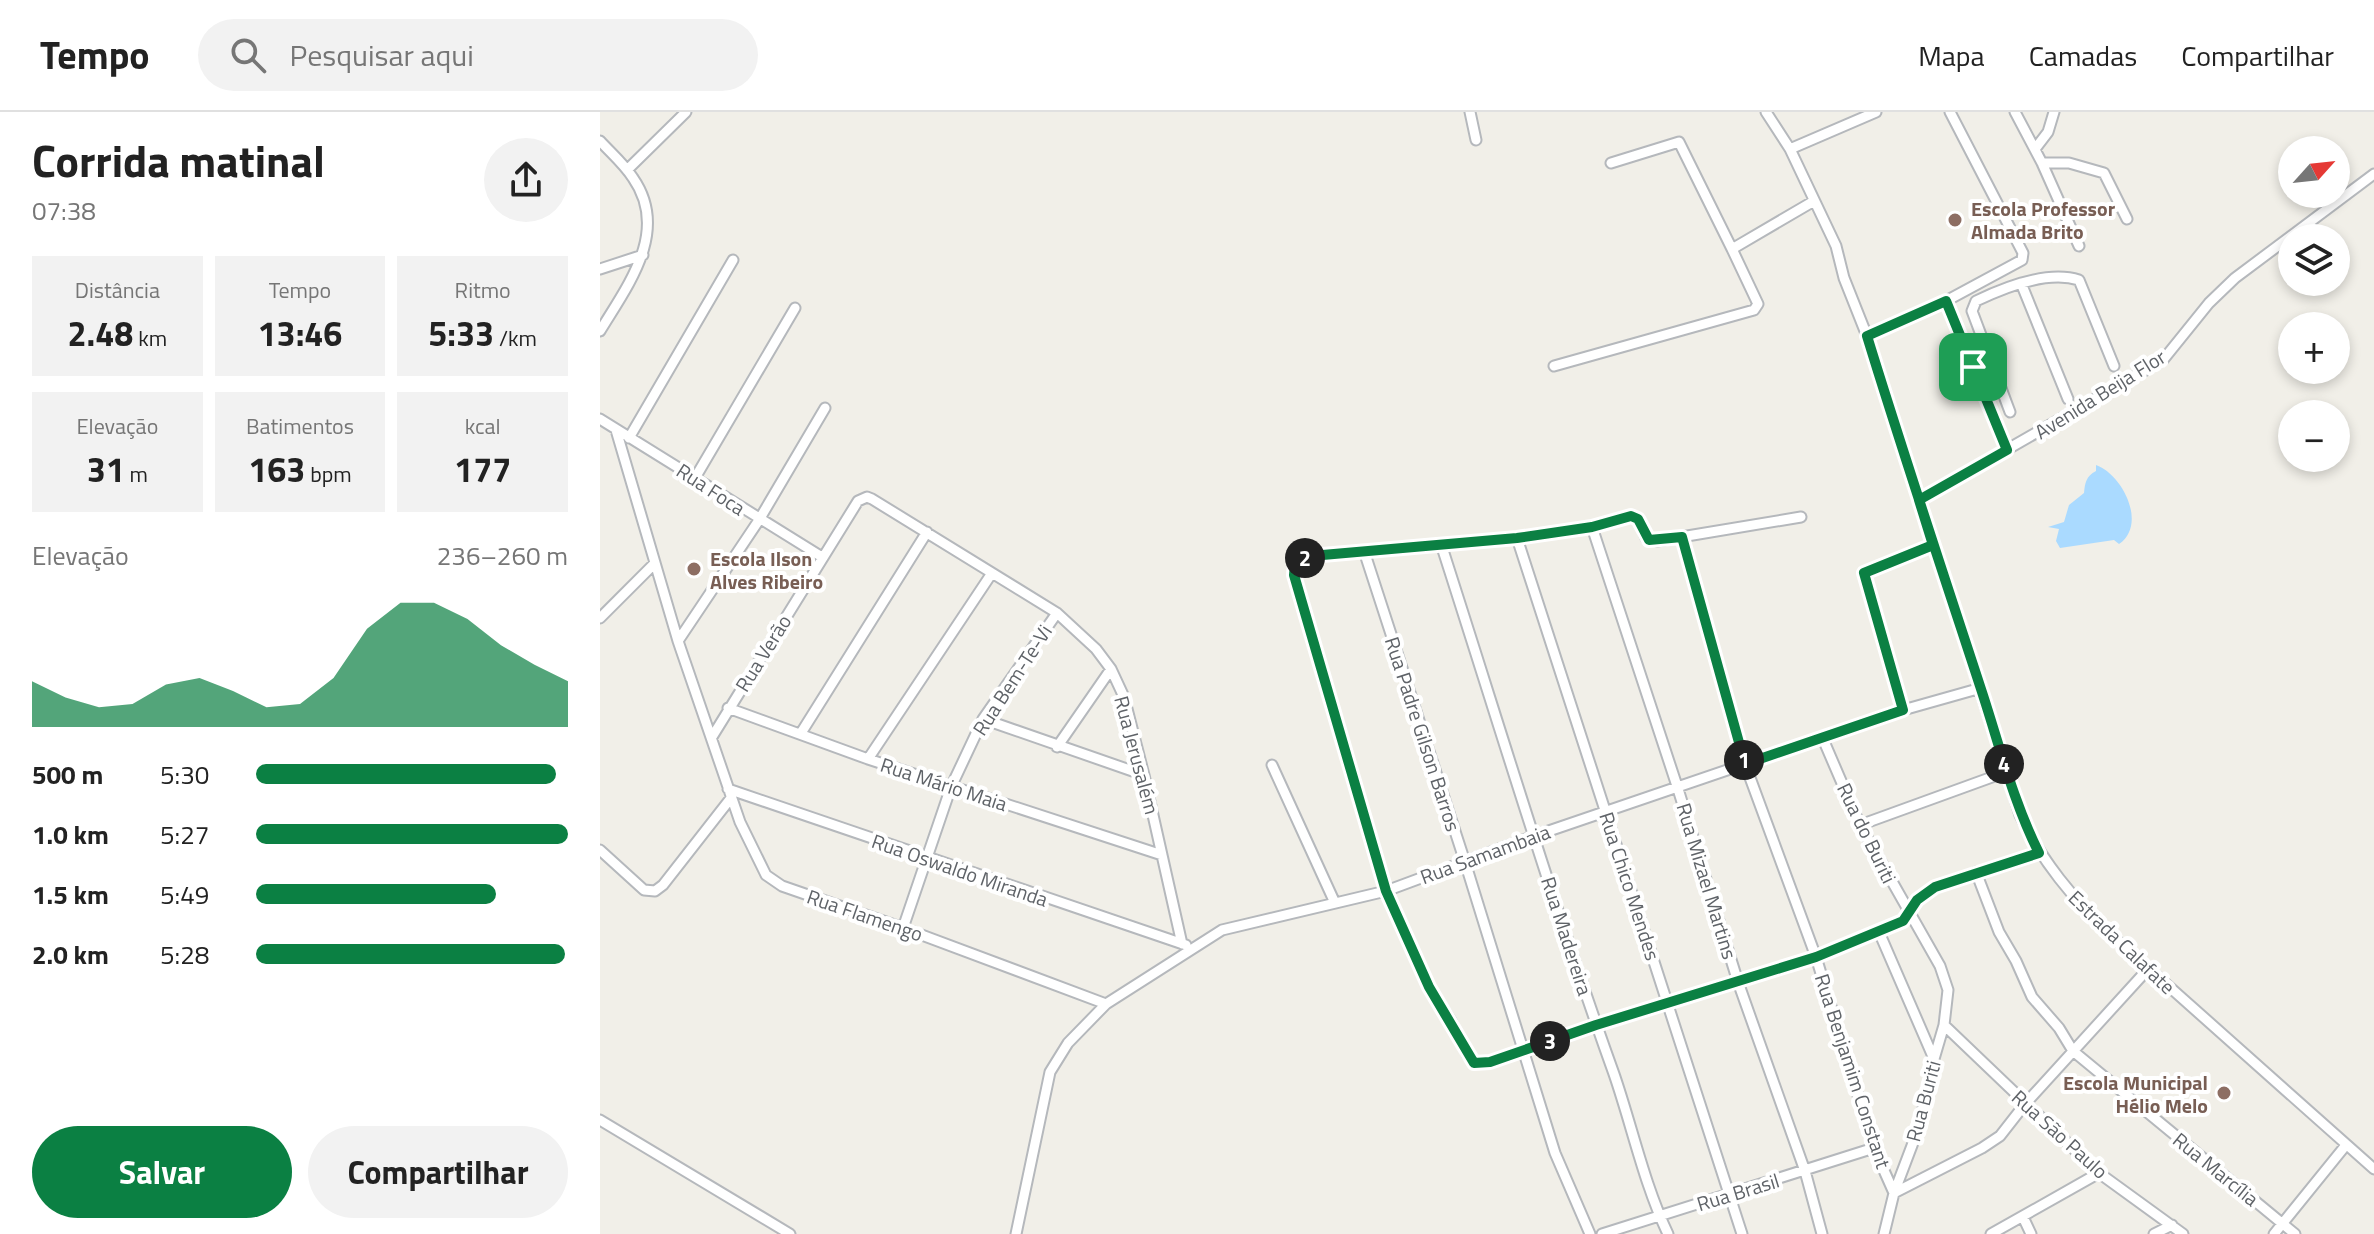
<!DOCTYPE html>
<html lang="pt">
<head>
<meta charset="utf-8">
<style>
  :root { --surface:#fff; --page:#f2f2f2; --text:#222; --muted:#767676; --line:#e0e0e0; --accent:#0b8043 }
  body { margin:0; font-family:"Titillium Web",sans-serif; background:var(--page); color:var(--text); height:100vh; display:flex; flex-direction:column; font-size:30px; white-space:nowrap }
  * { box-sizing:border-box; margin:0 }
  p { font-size:26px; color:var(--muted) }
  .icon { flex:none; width:44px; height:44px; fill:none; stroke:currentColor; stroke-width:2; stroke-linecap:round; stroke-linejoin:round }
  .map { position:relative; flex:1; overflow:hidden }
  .panel { display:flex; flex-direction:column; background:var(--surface); width:600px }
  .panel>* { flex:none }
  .needle { width:52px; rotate:63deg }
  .fabs { position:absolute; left:1678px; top:24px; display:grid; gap:16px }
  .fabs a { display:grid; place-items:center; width:72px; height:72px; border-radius:50%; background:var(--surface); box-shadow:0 4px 12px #0003; font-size:40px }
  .pin { position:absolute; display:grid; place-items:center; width:68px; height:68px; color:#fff; margin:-34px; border-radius:16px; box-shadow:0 4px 12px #0006 }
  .km { position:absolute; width:40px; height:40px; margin:-20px; border-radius:50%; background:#222; color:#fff; font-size:22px; line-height:40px; text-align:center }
  .round { display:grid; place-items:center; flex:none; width:84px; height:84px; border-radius:42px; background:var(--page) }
  .summary { display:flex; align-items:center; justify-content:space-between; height:136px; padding:0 32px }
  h1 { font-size:44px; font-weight:700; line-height:60px }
  .figures { display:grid; grid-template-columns:repeat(3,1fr); gap:12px; height:136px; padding:8px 32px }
  .figures div { display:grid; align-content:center; border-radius:0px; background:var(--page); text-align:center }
  .figures b { font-size:34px; font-weight:700 }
  .figures small { font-size:22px; font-weight:400 }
  .figures p { font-size:22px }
  .chart { height:224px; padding:16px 32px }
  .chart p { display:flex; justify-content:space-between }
  .chart svg { width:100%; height:144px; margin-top:8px; fill:var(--accent); opacity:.7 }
  .button { display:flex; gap:16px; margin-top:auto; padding:16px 32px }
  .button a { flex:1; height:92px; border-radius:48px; background:var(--accent); color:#fff; font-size:32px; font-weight:700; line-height:92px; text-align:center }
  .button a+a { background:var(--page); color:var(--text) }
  ul { padding:0 32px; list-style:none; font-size:26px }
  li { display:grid; grid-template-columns:128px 96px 1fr; align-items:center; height:60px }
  li i { height:20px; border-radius:10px; background:var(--accent) }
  header { display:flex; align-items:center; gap:48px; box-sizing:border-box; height:112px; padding:0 40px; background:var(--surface); border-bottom:2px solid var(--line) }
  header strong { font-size:38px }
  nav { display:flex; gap:44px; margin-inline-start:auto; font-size:28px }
  .search { width:560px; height:72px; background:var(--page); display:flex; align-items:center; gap:20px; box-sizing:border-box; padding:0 28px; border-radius:44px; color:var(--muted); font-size:30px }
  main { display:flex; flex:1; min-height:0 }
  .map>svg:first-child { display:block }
  .water { fill:#aadaff }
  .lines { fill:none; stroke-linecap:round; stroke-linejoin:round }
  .minor-casing { stroke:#b5b8bc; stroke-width:13 }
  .minor { stroke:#fff; stroke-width:9 }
  .route-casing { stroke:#fff; stroke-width:16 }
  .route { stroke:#0b8043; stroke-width:10 }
  .education-dot { fill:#8d6e63; stroke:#fff; stroke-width:3 }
  .labels { text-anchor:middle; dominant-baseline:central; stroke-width:8; stroke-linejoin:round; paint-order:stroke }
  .education-label { font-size:20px; font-weight:bold; fill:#785e54; stroke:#fff; text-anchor:start }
  .street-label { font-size:20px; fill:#5f6368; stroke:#fff }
</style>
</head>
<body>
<header>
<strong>Tempo</strong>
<div class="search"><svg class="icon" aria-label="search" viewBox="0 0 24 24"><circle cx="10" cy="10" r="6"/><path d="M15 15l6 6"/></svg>Pesquisar aqui</div>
<nav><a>Mapa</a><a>Camadas</a><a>Compartilhar</a></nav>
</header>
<main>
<section class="panel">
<div class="summary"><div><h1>Corrida matinal</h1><p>07:38</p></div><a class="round"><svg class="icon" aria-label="share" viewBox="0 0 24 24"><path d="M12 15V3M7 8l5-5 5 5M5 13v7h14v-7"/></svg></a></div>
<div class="figures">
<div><p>Distância</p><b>2.48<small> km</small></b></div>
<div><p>Tempo</p><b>13:46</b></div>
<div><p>Ritmo</p><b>5:33<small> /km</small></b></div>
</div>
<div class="figures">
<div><p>Elevação</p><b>31<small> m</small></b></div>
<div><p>Batimentos</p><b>163<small> bpm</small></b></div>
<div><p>kcal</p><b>177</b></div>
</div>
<div class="chart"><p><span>Elevação</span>236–260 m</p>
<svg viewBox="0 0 160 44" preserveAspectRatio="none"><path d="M0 44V30L10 35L20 38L30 37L40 31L50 29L60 33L70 38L80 37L90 29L100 14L110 6L120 6L130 11L140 19L150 25L160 30V44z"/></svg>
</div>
<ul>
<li><b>500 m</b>5:30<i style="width:96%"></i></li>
<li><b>1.0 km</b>5:27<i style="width:100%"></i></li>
<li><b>1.5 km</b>5:49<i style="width:77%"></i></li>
<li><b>2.0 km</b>5:28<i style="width:99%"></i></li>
</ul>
<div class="button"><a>Salvar</a><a>Compartilhar</a></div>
</section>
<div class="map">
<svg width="1774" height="1122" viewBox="0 0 1774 1122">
  <rect width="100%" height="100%" fill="#f1efe8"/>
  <!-- water -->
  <path class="water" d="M1496,353C1522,362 1548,412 1519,432L1514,428L1460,436L1456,429L1459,417L1448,415L1464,410L1469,393L1484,381C1485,371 1486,364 1496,359Z"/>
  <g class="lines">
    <defs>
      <path id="minor" d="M870,0L876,28
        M1166,0L1190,37L1236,134L1244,166L1267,224L1420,703C1442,750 1473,786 1510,822L1774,1057
        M1415,0L1442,51L1479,134
        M0,29C11,41 24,52 33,66C70,119 28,173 0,219
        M1190,37L1276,0
        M1435,37L1448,20L1454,0
        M1011,51L1079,30L1132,137
        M1442,51H1469L1504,61L1527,107
        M27,58L86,0
        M0,157L43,143
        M1421,171L1468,287
        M1346,189L1407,338
        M1267,224L1346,189L1422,148L1423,141L1350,0
        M954,254L1154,198L1158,192L1132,137L1214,89
        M1410,300L1372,199L1376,189C1405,175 1447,158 1479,168L1514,254
        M0,307L222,445
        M16,318L78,529L140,710L166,763L182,774L303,816L506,892
        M29,326L133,148
        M95,366L195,196
        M1319,388L1563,248L1609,191L1635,166L1774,62
        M1201,405L1057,429L1046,426L1038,407L1031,404L992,415L917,426L711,444L695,452L694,463L786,779L829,875L851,909L867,942L874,951L890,950L996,913L1216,845L1303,809L1317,788L1335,775L1439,741
        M992,415L1078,677L1138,870L1205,1059L1222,1122
        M1082,425L1145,652L1216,845L1274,1036L1294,1081L1382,1036L1400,1024L1425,992L1548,857
        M917,426L1142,1122
        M841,432C898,609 951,787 1014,962C1032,1014 1044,1072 1068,1122
        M764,439L865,750L955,1041L990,1122
        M0,506L54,452
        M78,529L159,408L225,296
        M128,596L268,647L562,743
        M1303,598L1264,461L1333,433
        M383,607L544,663
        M201,621L327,420
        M112,625L258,389L267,385L272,387L457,501L496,537L511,557L524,585L544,663L582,832
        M1223,627L1260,713L1340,854L1348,878L1344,913L1334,947L1319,1015L1294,1081L1284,1122
        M457,635L511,557
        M268,647L392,461
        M672,653L735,791
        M128,677L586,833
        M1260,713L1406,660
        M0,738L44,778L55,779L63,773L131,686
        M1376,760L1399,820L1416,849L1432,885L1459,916L1473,939L1695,1122
        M303,816L351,675L383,607L457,501
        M1279,820L1334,947
        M1344,913L1499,1061L1583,1122
        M0,1008L190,1122
        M1423,1105L1431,1122
        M416,1122L450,960L468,931L506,892L622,818L786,779L934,724L1303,598L1381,576
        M1002,1122L1274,1036
        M1391,1122L1499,1061
        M1554,1122L1572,1113
        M1674,1122L1746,1033"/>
    </defs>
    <!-- minor casing -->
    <use href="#minor" class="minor-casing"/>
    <!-- minor -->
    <use href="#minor" class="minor"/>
  </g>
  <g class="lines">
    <defs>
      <path id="route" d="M1373,255L1407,338L1319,388L1333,433L1264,461L1303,598L1145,652L1082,425L1049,428L1038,407L1031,404L992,415L917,426L711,444L695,452L694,463L786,779L829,875L874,951L890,950L996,913L1216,845L1303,809L1317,788L1335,775L1439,741C1412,687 1399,631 1380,574C1342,458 1303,341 1267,224L1346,189L1373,255"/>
    </defs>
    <!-- route casing -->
    <use href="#route" class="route-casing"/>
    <!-- route -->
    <use href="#route" class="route"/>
  </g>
  <!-- markers -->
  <g class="education-dot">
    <circle cx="1355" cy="108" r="8"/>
    <circle cx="94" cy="457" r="8"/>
    <circle cx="1624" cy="981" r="8"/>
  </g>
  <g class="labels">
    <!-- education labels -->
    <g class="education-label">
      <text x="1371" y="96">Escola Professor<tspan x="1371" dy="23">Almada Brito</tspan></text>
      <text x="110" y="446">Escola Ilson<tspan x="110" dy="23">Alves Ribeiro</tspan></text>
      <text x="1608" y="970" text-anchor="end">Escola Municipal<tspan x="1608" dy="23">Hélio Melo</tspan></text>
    </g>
    <!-- street labels -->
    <g class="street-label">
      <text transform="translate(1500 282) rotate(-32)">Avenida Beija Flor</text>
      <text transform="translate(111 377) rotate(33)">Rua Foca</text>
      <text transform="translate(163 541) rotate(-58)">Rua Verão</text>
      <text transform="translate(412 568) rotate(-57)">Rua Bem-Te-Vi</text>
      <text transform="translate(823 622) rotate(72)">Rua Padre Gilson Barros</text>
      <text transform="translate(537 643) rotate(75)">Rua Jerusalém</text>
      <text transform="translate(344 672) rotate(18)">Rua Mário Maia</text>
      <text transform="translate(1267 721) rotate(64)">Rua do Buriti</text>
      <text transform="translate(885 742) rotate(-20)">Rua Samambaia</text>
      <text transform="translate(360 758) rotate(19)">Rua Oswaldo Miranda</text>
      <text transform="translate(1107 769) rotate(73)">Rua Mizael Martins</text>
      <text transform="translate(1030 774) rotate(72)">Rua Chico Mendes</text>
      <text transform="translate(265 803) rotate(19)">Rua Flamengo</text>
      <text transform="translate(967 824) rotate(72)">Rua Madereira</text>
      <text transform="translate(1522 830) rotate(44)">Estrada Calafate</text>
      <text transform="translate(1253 959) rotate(72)">Rua Benjamim Constant</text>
      <text transform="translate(1323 989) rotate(-75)">Rua Buriti</text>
      <text transform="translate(1460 1022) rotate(42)">Rua São Paulo</text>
      <text transform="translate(1616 1057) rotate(39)">Rua Marcília</text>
      <text transform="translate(1138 1080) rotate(-17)">Rua Brasil</text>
    </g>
  </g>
</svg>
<div class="fabs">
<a><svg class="needle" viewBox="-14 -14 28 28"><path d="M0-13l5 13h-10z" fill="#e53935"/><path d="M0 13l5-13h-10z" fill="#767676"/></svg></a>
<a><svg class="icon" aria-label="layers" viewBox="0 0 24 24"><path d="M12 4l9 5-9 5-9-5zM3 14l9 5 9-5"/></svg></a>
<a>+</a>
<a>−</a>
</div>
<div class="pin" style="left:1373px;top:255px;background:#1e9e55"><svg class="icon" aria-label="arrive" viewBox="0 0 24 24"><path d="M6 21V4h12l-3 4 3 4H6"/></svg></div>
<b class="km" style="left:1144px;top:648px">1</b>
<b class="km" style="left:705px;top:446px">2</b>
<b class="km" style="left:950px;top:929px">3</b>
<b class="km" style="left:1404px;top:652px">4</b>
</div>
</main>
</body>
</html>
